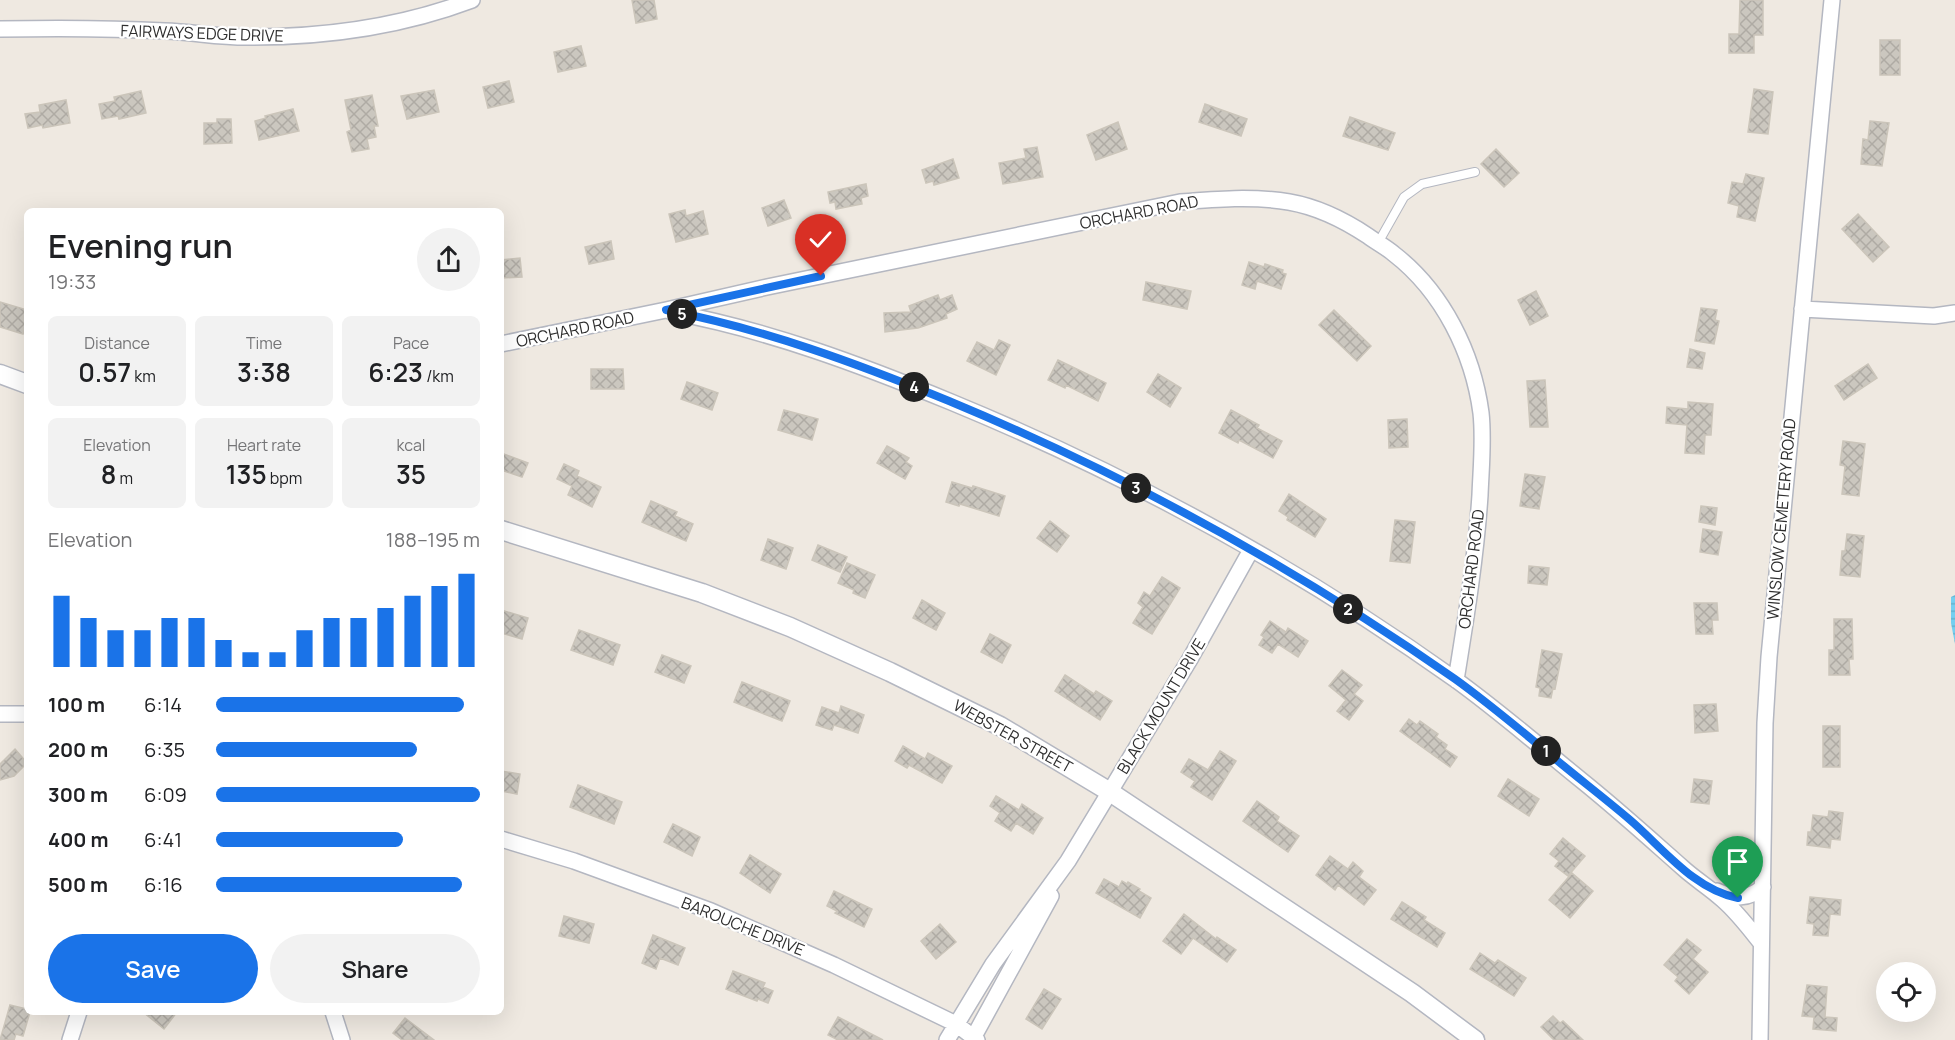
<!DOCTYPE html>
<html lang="en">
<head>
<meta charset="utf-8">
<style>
  :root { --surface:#fff; --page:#f2f2f2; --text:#202124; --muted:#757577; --accent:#1a73e8 }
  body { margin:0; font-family:Manrope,sans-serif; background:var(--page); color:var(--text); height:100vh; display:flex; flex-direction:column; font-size:22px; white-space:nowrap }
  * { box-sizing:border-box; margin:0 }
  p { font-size:20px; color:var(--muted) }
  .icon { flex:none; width:33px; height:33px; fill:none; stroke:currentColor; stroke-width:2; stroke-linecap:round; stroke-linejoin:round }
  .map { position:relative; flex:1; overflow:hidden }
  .sheet { position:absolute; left:24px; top:208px; width:480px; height:807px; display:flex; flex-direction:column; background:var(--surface); border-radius:9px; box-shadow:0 6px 24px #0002 }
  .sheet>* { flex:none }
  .fabs { position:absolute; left:1876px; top:962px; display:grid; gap:12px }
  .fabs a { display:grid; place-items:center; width:60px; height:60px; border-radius:50%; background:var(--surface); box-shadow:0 6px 24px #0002; font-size:30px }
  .pin { position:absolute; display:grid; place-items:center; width:51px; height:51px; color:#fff; margin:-62px -26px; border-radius:50% 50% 50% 0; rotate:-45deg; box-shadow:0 0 6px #0007 }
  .pin .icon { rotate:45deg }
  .km { position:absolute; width:30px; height:30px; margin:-15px; border-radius:50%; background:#222; color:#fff; font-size:16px; line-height:30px; text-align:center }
  .round { display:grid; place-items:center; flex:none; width:63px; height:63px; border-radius:32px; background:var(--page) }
  .head { display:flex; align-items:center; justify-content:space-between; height:102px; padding:0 24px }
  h1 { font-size:33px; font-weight:600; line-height:45px }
  .figures { display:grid; grid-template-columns:repeat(3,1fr); gap:9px; height:102px; padding:6px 24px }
  .figures div { display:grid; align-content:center; border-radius:9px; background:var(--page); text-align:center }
  .figures b { font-size:26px; font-weight:600 }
  .figures small { font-size:16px; font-weight:400 }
  .figures p { font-size:16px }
  .chart { height:168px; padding:12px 24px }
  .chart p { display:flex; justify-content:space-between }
  .chart svg { width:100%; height:108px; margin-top:6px; stroke:var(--accent); stroke-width:6 }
  .action { display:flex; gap:12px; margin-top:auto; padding:12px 24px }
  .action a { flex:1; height:69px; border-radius:36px; background:var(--accent); color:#fff; font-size:24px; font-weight:600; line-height:69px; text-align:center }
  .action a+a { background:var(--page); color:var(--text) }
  ul { padding:0 24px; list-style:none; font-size:20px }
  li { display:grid; grid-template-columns:96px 72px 1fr; align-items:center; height:45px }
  li i { height:15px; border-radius:8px; background:var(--accent) }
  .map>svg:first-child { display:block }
  .water { fill:url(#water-rules) }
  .building { fill:url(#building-cross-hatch); stroke:#cbc5ba; stroke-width:1.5 }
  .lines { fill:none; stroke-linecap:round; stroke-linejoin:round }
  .service-casing { stroke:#b4b7c1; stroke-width:10 }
  .minor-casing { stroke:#b4b7c1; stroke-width:18 }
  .tertiary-casing { stroke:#b4b7c1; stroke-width:21 }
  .service { stroke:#fff; stroke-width:8 }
  .minor { stroke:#fff; stroke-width:15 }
  .tertiary { stroke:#fff; stroke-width:18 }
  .route-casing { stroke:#fff; stroke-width:12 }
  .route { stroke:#1a73e8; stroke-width:8 }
  .labels { text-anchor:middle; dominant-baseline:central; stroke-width:4.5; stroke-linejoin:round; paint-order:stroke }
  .street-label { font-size:16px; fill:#2e2e2e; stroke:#fff }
</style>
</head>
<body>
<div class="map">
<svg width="1955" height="1040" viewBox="0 0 1955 1040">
  <defs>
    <pattern id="water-rules" width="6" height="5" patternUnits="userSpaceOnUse" patternTransform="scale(1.5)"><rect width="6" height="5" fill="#75cff0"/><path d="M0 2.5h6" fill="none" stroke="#66b2ce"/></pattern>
    <pattern id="building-cross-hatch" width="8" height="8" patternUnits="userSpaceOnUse" patternTransform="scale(1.5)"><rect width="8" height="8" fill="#cbc7bf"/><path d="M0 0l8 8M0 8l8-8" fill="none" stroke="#afaba4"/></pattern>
  </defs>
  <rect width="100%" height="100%" fill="#efe9e1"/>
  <!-- water -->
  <path class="water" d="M1955,595V644L1951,623V597Z"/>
  <!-- building -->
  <path class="building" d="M632,0H654L657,19L636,23Z
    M1740,0H1763V35H1754V53H1729V34H1739Z
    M1880,40H1900V75H1880Z
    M581,46L586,66L558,72L554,52Z
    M509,81L514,102L488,108L483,87Z
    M1754,89L1773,92L1768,134L1748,132Z
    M434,90L439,112L407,119L401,96Z
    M141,91L146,113L119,119L118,116L102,119L99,104L115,101L114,97Z
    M372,95L378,126H374L376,137L367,139L369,149L352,152L347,132L351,130L345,100Z
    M66,100L70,123L43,128L42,125L28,128L25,114L40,112L39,105Z
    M1205,104L1247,119L1241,136L1199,122Z
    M293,109L299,131L259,140L255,121L266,118L265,116Z
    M1350,117L1395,133L1388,150L1343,136Z
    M217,119H231L232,143L204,144V123H217Z
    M1870,121L1889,123L1882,166L1861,164L1863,139L1868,140Z
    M1118,122L1127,149L1096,160L1087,135Z
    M1037,147L1043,177L1003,184L999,163L1026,158L1024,149Z
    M1496,149L1519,173L1504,187L1481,164Z
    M953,159L959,178L934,185L933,181L926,183L922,170Z
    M1746,174L1764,178L1755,221L1737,217L1739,206L1728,203L1732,182L1743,184Z
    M866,184L868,196L861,198L862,204L836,209L835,202L830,203L828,192Z
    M784,200L791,218L768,226L762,208Z
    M685,210L686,216L703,211L708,234L676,242L669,214Z
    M1858,214L1889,247L1873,262L1842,229Z
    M611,241L614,259L589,264L585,247Z
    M520,258L522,277L501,278V260Z
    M1249,262L1264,267L1265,264L1283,270L1282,273L1286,274L1281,289L1257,281L1255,289L1242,285Z
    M1146,282L1191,291L1187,309L1143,300Z
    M1536,291L1548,316L1530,325L1518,300Z
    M938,295L940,300L952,295L957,309L946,314L947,318L918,328L885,332L884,313L911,312L909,306Z
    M0,302L27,310V324L23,334L0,327Z
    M1701,308L1717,310L1715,320L1719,321L1714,344L1695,341Z
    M1334,310L1371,346L1357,361L1319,325Z
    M999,340L1010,345L996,375L967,361L977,342L994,350Z
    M1690,349L1705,353L1702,369L1687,367Z
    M1058,360L1106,383L1098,401L1066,385L1065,388L1048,380Z
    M1868,364L1877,378L1844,400L1835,386Z
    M591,369H623L624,389H591Z
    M1158,374L1181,388L1170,407L1147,392Z
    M1545,380L1548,427H1530L1527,381Z
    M687,382L718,393L712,410L681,399Z
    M1688,402L1713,404L1711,435H1705L1704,454L1685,453L1687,425L1666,423L1667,407L1688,409Z
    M784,410L818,419L812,440L778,430Z
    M1231,410L1259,425L1257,428L1282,441L1273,458L1239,440L1238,443L1219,433Z
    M1407,419L1408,447L1389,448L1388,420Z
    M1843,441L1865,444L1859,496L1842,494L1845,466L1840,465Z
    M887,446L909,458L906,462L912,466L905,479L877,463Z
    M501,453L528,463L522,477L501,470Z
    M564,464L579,471L577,476L601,487L592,507L568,495L572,486L557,479Z
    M1525,474L1545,477L1539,509L1520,506Z
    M952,482L972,488L973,486L1005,496L999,516L960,504L959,506L946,502Z
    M1289,494L1326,519L1315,537L1287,520L1288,517L1279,511Z
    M651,501L677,512L675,516L693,524L686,541L642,522Z
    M1701,506L1717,508L1715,525L1699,522Z
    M1395,520L1415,522L1410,563L1390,561Z
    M1050,521L1069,536L1057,552L1037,538Z
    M1703,529L1722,532L1718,555L1700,552Z
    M1847,534L1864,536L1860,577L1840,575L1842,551H1845Z
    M768,539L793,548L786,569L761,560Z
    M818,545L847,557L840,572L812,560Z
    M847,563L875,575L865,598L853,593L854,590L838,583Z
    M1529,566L1549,568L1547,585L1528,583Z
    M1162,577L1180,588L1152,634L1133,623L1143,607L1138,603L1144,592L1150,596Z
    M922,600L945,613L936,630L913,618Z
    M1694,603H1717L1718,620H1712L1713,634H1696Z
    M501,610L528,618L522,639L501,633Z
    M1834,619H1852L1853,659H1849L1850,675H1829V650H1834Z
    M1270,621L1286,632L1288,628L1308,641L1298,657L1278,644L1272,653L1259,645L1264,637L1261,635Z
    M579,630L620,645L613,665L571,650Z
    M990,634L1011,645L1002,663L981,652Z
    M1542,650L1562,654L1555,689L1553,688L1551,698L1539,696L1540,688L1536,687Z
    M662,655L691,666L684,683L655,672Z
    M1342,670L1362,685L1354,694L1363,701L1349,720L1337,711L1346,700L1329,686Z
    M1065,675L1094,694L1096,691L1112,701L1100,720L1055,691Z
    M742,682L790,701L782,721L734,702Z
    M1716,704L1718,731L1695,733L1694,705Z
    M841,706L864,715L858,733L834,725L832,730L816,725L822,707L839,713Z
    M1409,719L1417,725L1420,721L1438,734L1436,737L1447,745L1445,749L1457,757L1450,767L1400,731Z
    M1823,726H1840V767H1823Z
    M903,746L925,759L928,753L952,766L942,783L909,765L907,768L895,761Z
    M15,749L27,763L14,776L0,780V764Z
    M1220,751L1236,761L1212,800L1191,787L1195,781L1181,772L1189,759L1208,770Z
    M501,771L520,774L517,794L501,791Z
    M1508,779L1539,799L1529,816L1498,796Z
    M1694,779L1712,781L1709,804L1691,802Z
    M578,785L622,802L614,824L570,807Z
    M996,796L1019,810L1022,804L1043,818L1033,834L1016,823L1011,831L995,821L1000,813L990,806Z
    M1257,801L1279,817L1277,821L1299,836L1288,852L1243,821Z
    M1829,811L1843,813L1840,840L1831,839L1830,848L1807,845L1808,832H1811L1813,815L1828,817Z
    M673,824L700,837L692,856L664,842Z
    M1563,838L1585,856L1568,876L1555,866L1559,861L1550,854Z
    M750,855L781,874L770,893L740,873Z
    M1330,856L1348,869L1353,862L1363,871L1359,877L1376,890L1364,905L1338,885L1335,890L1316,875Z
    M1572,873L1593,891L1570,918L1549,900Z
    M1104,879L1119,887L1122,881L1127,884L1128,882L1140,889L1139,891L1151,898L1140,918L1096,893Z
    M834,891L872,909L864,927L835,913L837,911L827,906Z
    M1810,897L1841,900L1840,915L1830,914L1828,936L1813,935L1814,924L1807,923Z
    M1402,902L1426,917L1424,920L1445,933L1437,947L1391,919Z
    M1184,914L1216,939L1217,937L1236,950L1227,962L1193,938L1181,954L1163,941Z
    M564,916L594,924L589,943L559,936Z
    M940,924L956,942L936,959L921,941Z
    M653,935L685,948L678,965L660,958L656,969L642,963Z
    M1687,939L1701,950L1693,959L1708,972L1689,994L1675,981L1678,977L1664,965Z
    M1480,953L1495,963L1498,960L1526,978L1514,996L1470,969Z
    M733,971L765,983L763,987L773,991L768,1003L758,999L757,1001L726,989Z
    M1807,985L1827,987L1825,1017L1837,1018L1836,1031L1813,1029L1814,1017L1802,1016Z
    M1044,989L1061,999L1042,1029L1026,1019Z
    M10,1005L27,1009V1012H30L23,1036L16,1034L14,1040H0Z
    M143,1012H177L164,1029Z
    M1553,1016L1560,1023L1563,1021L1583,1040H1554L1541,1027Z
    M838,1017L883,1040H838L828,1035Z
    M405,1018L434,1040H402L393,1033Z"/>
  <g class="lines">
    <defs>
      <path id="service" d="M1378,243L1404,197L1422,184L1475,172"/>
      <path id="minor" d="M0,29C55,28 110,28 165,31C194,32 222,38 252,37C326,37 403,26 472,0
        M1802,309L1934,316L1955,313
        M671,312C768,330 861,365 951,402C1128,475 1300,569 1456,680C1499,711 1539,746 1581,780C1616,808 1649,838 1683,868C1695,879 1710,888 1723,900C1737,912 1749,928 1761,943
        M501,344L666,310L767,287L1180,202C1216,199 1253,196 1289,202C1318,207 1344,220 1368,236C1376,242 1386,247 1394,254C1443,292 1473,353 1481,413C1484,440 1481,468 1480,495C1476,557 1466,618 1456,680
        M0,714H27
        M501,839L574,861L711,911L834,965L956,1024L977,1040
        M1717,891C1735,899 1748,900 1763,887
        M333,1012L342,1040
        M70,1040L79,1012
        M947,1040L993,964L1068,861L1190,659L1251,550
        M972,1040L1051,896
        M1760,1040L1765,723L1769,657L1832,0"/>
      <path id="tertiary" d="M0,374L27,384
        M501,530L702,593L790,627L890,672L1000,726L1110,792L1412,993L1475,1040"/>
    </defs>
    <!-- service casing -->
    <use href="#service" class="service-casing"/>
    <!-- minor casing -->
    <use href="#minor" class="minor-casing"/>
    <!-- tertiary casing -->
    <use href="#tertiary" class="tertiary-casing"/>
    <!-- service -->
    <use href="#service" class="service"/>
    <!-- minor -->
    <use href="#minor" class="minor"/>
    <!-- tertiary -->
    <use href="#tertiary" class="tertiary"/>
  </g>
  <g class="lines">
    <defs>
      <path id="route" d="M821,276L666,310C764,329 856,363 949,401C1127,475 1297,569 1455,679C1487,702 1517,727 1547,752C1574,775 1602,796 1629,819C1662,847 1694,890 1738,898"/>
    </defs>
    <!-- route casing -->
    <use href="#route" class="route-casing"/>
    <!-- route -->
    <use href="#route" class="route"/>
  </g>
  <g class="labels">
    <!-- street labels -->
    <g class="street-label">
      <text transform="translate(202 33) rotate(2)">FAIRWAYS EDGE DRIVE</text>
      <text transform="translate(1139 212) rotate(-11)">ORCHARD ROAD</text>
      <text transform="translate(575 329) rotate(-12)">ORCHARD ROAD</text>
      <text transform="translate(1781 519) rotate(-85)">WINSLOW CEMETERY ROAD</text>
      <text transform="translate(1471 569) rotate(-83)">ORCHARD ROAD</text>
      <text transform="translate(1161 706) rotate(-59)">BLACK MOUNT DRIVE</text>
      <text transform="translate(1013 736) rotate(29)">WEBSTER STREET</text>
      <text transform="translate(743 926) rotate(22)">BAROUCHE DRIVE</text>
    </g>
  </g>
</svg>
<div class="fabs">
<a><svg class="icon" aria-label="locate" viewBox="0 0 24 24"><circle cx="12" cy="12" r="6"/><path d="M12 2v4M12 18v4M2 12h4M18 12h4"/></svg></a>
</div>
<div class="pin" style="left:1738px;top:898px;background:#1e9e55"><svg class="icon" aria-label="arrive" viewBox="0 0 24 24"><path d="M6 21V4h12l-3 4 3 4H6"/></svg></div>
<div class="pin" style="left:821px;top:276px;background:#d93025"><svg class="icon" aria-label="check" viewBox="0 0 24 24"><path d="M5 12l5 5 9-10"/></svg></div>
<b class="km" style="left:1546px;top:751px">1</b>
<b class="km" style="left:1348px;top:609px">2</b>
<b class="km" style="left:1136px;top:488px">3</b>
<b class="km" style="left:914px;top:387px">4</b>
<b class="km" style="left:682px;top:314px">5</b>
<section class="sheet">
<div class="head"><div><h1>Evening run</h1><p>19:33</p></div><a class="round"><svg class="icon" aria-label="share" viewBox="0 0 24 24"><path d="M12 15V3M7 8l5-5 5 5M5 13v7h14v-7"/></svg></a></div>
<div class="figures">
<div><p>Distance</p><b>0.57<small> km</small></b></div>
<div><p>Time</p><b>3:38</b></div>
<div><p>Pace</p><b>6:23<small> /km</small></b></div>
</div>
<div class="figures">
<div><p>Elevation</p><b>8<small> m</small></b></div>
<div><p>Heart rate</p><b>135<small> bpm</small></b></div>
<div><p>kcal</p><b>35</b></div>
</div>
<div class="chart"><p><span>Elevation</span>188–195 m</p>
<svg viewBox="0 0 160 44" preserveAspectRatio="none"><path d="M5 44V15M15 44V24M25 44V29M35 44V29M45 44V24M55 44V24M65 44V33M75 44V38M85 44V38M95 44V29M105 44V24M115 44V24M125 44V20M135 44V15M145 44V11M155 44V6"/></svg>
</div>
<ul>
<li><b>100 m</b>6:14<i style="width:94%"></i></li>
<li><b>200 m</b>6:35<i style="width:76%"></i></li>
<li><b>300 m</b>6:09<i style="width:100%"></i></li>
<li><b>400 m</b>6:41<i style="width:71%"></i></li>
<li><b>500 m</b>6:16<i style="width:93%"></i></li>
</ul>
<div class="action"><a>Save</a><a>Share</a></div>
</section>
</div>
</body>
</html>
